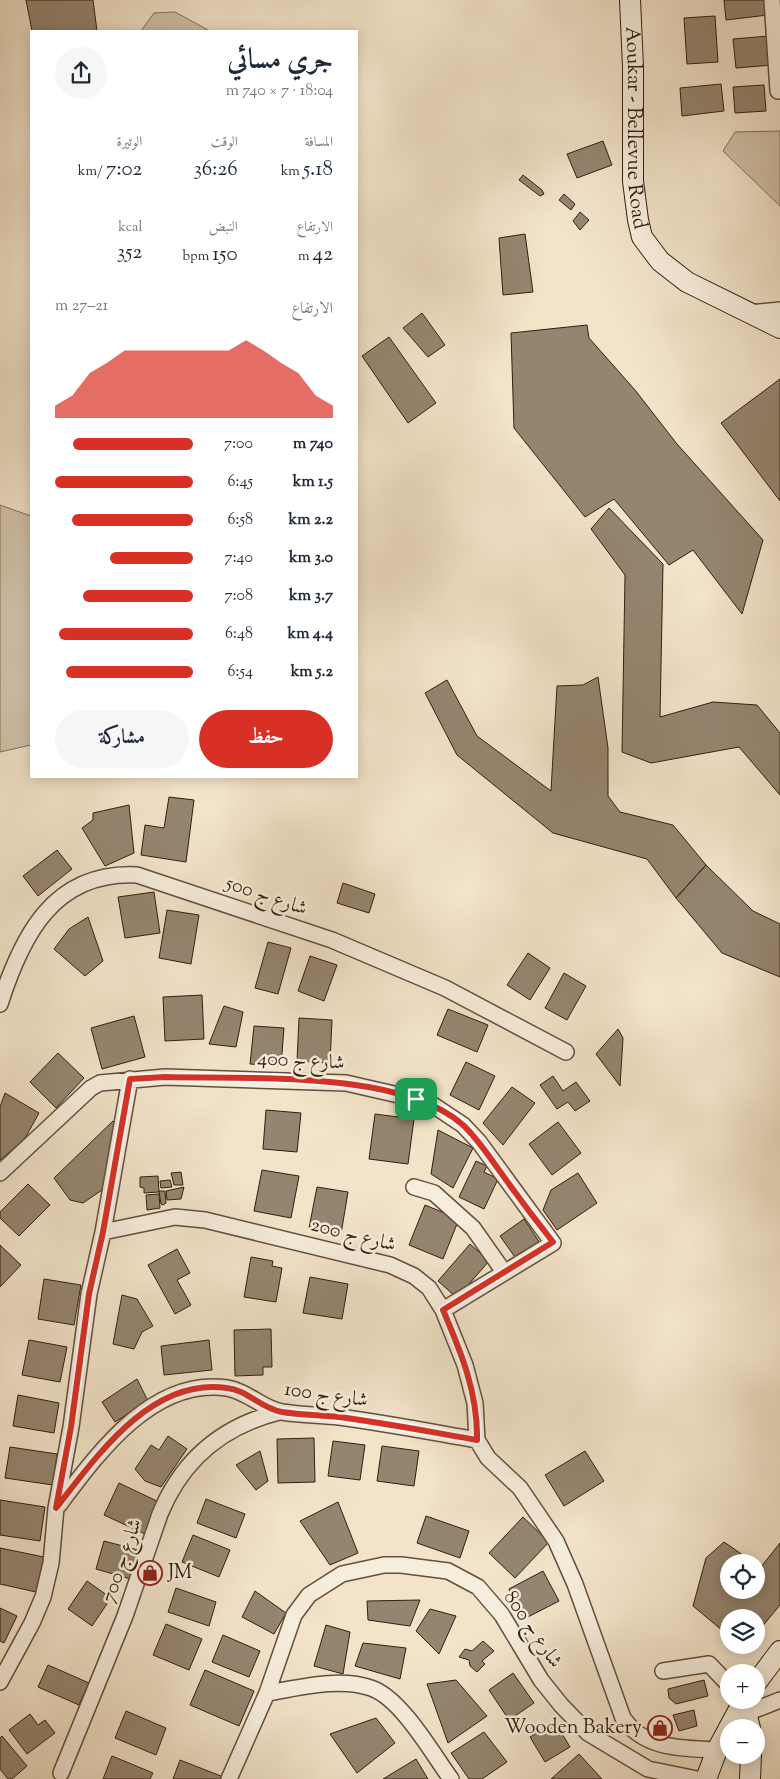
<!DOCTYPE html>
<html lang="ar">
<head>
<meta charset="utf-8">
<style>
  :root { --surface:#fff; --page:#f6f6f7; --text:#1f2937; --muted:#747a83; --accent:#d93025 }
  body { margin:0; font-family:"Sorts Mill Goudy",Amiri,serif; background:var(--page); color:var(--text); direction:rtl; height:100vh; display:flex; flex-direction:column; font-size:19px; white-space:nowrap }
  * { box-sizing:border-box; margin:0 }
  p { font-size:16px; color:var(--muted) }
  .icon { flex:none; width:28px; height:28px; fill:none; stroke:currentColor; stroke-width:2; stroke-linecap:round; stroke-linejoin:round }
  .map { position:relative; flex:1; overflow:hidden; direction:ltr }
  .side { position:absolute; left:30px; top:30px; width:328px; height:748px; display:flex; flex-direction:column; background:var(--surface); border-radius:0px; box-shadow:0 2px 12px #0003; direction:rtl }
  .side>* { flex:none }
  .controls { position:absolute; left:720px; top:1554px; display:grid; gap:10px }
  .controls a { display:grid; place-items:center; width:45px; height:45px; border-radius:50%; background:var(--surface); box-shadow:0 2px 12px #0003; font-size:25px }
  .pin { position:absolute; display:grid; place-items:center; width:42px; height:42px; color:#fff; margin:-21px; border-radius:10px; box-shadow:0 2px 8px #0006 }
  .round { display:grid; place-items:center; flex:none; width:52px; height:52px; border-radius:26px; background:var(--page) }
  .summary { display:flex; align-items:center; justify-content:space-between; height:85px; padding:0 25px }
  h1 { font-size:28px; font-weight:600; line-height:38px }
  .figures { display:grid; grid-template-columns:repeat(3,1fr); gap:8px; height:85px; padding:5px 25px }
  .figures div { display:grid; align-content:center }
  .figures b { font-size:21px; font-weight:600 }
  .figures small { font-size:14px; font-weight:400 }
  .figures p { font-size:14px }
  .chart { height:140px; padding:10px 25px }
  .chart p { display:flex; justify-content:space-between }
  .chart svg { width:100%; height:90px; margin-top:5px; fill:var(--accent); opacity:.7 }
  .cta { display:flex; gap:10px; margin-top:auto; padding:10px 25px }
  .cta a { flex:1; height:58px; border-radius:30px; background:var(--accent); color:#fff; font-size:20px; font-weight:600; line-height:58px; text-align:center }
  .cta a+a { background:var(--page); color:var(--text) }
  ul { padding:0 25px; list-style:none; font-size:16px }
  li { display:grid; grid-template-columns:80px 60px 1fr; align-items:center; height:38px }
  li i { height:12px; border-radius:6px; background:var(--accent) }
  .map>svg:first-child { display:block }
  .green { fill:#d1c2a9; stroke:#81705c }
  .building { fill:#958570; stroke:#311f0f }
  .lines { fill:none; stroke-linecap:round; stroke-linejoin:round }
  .street-casing { stroke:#61503e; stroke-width:18 }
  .secondary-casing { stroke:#311f0f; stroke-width:22 }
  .street { stroke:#f7eddc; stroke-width:15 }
  .secondary { stroke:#f7eddc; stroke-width:20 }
  .route-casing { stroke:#fff; stroke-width:10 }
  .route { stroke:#d93025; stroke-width:6 }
  .labels { text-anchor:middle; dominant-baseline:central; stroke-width:5; stroke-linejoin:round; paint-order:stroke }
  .street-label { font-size:20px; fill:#311f0f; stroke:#f7eddc }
  .poi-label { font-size:20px; fill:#311f0f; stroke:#f7eddc; text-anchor:start }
</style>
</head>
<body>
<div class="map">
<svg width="780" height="1779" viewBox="0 0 780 1779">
  <rect width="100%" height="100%" fill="#f2e3c9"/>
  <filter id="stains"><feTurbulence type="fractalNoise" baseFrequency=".004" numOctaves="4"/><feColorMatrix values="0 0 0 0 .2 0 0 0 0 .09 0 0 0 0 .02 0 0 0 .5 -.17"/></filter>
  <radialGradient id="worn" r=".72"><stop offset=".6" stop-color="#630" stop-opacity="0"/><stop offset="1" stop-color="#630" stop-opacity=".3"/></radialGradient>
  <!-- green -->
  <path class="green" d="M175,12L210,31H141L154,13Z
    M780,131V206L723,151L735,132Z
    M0,505L31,516V745L0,752Z"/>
  <!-- building -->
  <path class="building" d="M26,0H93L97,31H32Z
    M724,0H766L768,15L726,20Z
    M715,16L718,62L687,64L684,18Z
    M769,36L772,65L736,68L733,39Z
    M721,84L724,111L682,116L680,88Z
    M764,85L766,111L735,113L733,87Z
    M603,141L612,165L577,178L567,154Z
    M523,175L542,190L544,194L540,196L519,180Z
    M564,194L575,204L571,210L559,200Z
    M580,212L589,220L580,230L573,221Z
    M525,234L533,292L503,295L499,238Z
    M422,313L445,345L428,357L403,328Z
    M587,325L589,338L635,390L677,444L763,540L742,614L693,550L669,565L614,499L585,517L514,428L511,333Z
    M389,337L436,403L408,423L362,356Z
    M780,379V501L721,423Z
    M609,508L663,564L660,717L713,702L757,705L780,733V795L739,747L651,763L622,752L625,575L591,529Z
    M598,677L608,748V796L620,812L673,825L706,865L676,898L647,859L553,833L457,755L425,693L447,680L477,736L551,791L557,686L583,685Z
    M169,797L194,800L186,862L141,855L145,825L164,828Z
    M129,805L134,853L105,866L82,828L93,820V813Z
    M57,850L72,869L38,896L23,876Z
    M706,865L753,911L780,924V977L722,953L676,898Z
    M343,883L375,894L369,913L337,903Z
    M154,892L160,933L125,938L118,897Z
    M167,910L199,915L191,964L159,958Z
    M88,917L103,961L85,976L54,949L69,929Z
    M268,942L291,948L278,994L255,988Z
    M528,953L550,968L530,1000L507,985Z
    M310,956L337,965L324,1001L298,991Z
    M564,973L586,986L567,1020L545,1008Z
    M202,995L204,1039L165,1041L163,997Z
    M224,1006L243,1012L236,1047L209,1044Z
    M448,1009L488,1025L477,1052L437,1035Z
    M134,1016L145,1057L102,1069L91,1028Z
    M299,1018L332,1020L330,1063L297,1061Z
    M254,1026L284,1028L281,1066L250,1064Z
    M618,1029L623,1038L620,1086L596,1054Z
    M58,1053L84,1078L56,1108L30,1082Z
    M466,1062L495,1076L479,1110L450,1095Z
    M553,1076L563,1091L576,1082L590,1101L575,1111L568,1102L557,1109L540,1085Z
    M512,1087L535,1103L503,1145L483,1123Z
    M5,1093L39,1113L24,1140L0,1160V1107Z
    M266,1110L301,1113L297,1152L263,1149Z
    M375,1114L414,1119L408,1164L369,1159Z
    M113,1121L117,1124L102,1190L83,1203L70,1200L54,1178Z
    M558,1122L581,1153L552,1175L529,1144Z
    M438,1130L473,1148L453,1188L431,1174Z
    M476,1161L487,1166L484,1172L498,1179L484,1209L459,1197Z
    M262,1170L299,1176L291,1218L254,1211Z
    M181,1172L183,1185H174L171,1173Z
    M578,1173L597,1203L557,1230L543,1210L551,1190Z
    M158,1176L159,1192L144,1193V1188L140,1187V1177Z
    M170,1180L172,1187L161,1188L160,1181Z
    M28,1184L50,1205L19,1236L0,1218V1212Z
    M184,1187L181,1199L167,1200L166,1191Z
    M317,1187L348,1192L341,1234L309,1228Z
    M159,1191H165L166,1203L163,1205L161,1204Z
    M159,1194L160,1208L147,1210L146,1195Z
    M425,1205L459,1219L443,1259L409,1245Z
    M524,1219L540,1243L517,1260L500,1236Z
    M470,1244L489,1261L457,1298L438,1281Z
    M0,1245L21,1265L0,1287Z
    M177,1249L190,1273L177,1280L191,1305L175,1314L148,1265Z
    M251,1257L273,1261L272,1266L282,1268L276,1302L244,1297Z
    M310,1277L348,1284L342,1319L303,1313Z
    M44,1279L81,1285L74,1325L38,1319Z
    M122,1295L137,1299L153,1326L142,1332L134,1349L113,1344Z
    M271,1329L272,1367H263V1375L235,1376L234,1330Z
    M29,1340L67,1347L60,1382L22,1375Z
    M209,1340L212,1370L164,1375L161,1346Z
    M137,1379L148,1401L115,1422L102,1402Z
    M18,1395L59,1403L54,1433L13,1426Z
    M168,1436L187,1449L161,1487L145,1481L135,1469L151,1445L159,1450Z
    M314,1438L315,1482L278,1483L277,1439Z
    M333,1441L365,1445L360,1480L328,1476Z
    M382,1446L419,1451L414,1486L377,1481Z
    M10,1447L57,1454L53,1485L5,1478Z
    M260,1451L268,1481L256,1490L236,1465Z
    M585,1451L604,1481L564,1506L545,1475Z
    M119,1483L159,1502L145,1534L104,1515Z
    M206,1499L245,1514L236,1538L197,1523Z
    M0,1500L45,1507L40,1541L0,1535Z
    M338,1502L358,1553L330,1565L300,1521Z
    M426,1516L469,1531L460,1558L417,1543Z
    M523,1517L549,1542L515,1578L489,1553Z
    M193,1535L230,1550L219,1577L182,1562Z
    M104,1541L142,1551L134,1580L96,1569Z
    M724,1542L753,1562H729V1590H756V1565L760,1568L780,1543V1605L756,1634V1618H729V1636L693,1606L706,1558Z
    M0,1548L44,1557L36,1592L0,1584Z
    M543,1571L559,1601L524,1619L509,1589Z
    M87,1581L111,1598L92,1626L68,1609Z
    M176,1588L216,1602L209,1626L168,1612Z
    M255,1591L286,1613L274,1634L242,1617Z
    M420,1600L410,1626L368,1620L367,1601Z
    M0,1608L17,1616L4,1643L0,1641Z
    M430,1609L456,1616L439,1654L416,1631Z
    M166,1624L202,1639L189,1670L153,1655Z
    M326,1625L350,1632L343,1674L314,1666Z
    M223,1635L260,1651L249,1677L212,1662Z
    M483,1641L494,1651L482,1661L485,1664L477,1672L470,1666L469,1660L459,1657L465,1649L472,1651Z
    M363,1643L406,1648L400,1679L355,1666Z
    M48,1665L89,1683L79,1705L38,1687Z
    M205,1670L254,1691L239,1726L190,1705Z
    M513,1673L534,1703L509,1720L489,1690Z
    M456,1680L487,1716L448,1743L427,1684Z
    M704,1680L708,1696L676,1704L669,1698L668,1689Z
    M694,1710L697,1726L679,1731L673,1715Z
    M126,1711L166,1728L156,1755L115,1738Z
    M30,1714L38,1725L45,1720L55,1733L27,1754L9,1730Z
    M376,1718L395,1743L357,1773L330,1734Z
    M555,1722L570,1747L545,1762L530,1737Z
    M484,1732L507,1762L482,1779H469L451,1753Z
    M2,1736L27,1766L12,1779H8L0,1769V1738Z
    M579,1754L602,1779H551Z
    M112,1756L153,1773L150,1779H103Z
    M416,1759L428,1779H383Z
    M180,1760L226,1778V1779H173Z"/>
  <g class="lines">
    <defs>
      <path id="street" d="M772,0L778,91
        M749,313L780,310
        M0,1004C22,935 54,871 137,875L332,940L445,988L566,1052
        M0,1173L91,1088L100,1083L165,1077L346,1083L416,1099L433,1105L463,1125L479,1142L553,1243L443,1310
        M414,1187L434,1193L473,1228L504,1272
        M103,1232L175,1217L205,1220L390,1265L414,1276L429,1288L443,1310L465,1365L475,1403L477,1440L488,1458L520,1488L556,1541L575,1584L623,1718C645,1750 682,1748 717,1750
        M59,1505C98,1453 153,1377 227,1388C247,1391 263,1409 282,1412C301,1415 320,1415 339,1417C385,1423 431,1432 477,1440
        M663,1671L709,1664L729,1685
        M0,1682L32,1623L43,1597L51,1563L56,1508L71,1427L89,1294L103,1232L130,1079
        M267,1693C299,1688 339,1677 371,1688C401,1698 432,1753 451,1779
        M747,1713L780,1700
        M61,1773L125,1616L160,1514C182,1460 223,1426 279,1412
        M229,1779L267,1693L294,1615L309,1595L342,1574L384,1565H401L448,1571L478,1587L502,1615L541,1680L561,1705L588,1733L648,1769L697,1779"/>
      <g id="secondary">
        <path id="s1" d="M630,0L633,67V181L638,220L642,237L660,261L687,282L780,328"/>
        <path d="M756,1683L780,1651"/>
        <path d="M743,1701L750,1728"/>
        <path d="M729,1728L744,1700"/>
        <path d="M706,1779L717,1750L729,1728"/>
        <path d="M750,1779L751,1755"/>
      </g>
    </defs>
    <!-- street casing -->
    <use href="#street" class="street-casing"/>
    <!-- secondary casing -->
    <use href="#secondary" class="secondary-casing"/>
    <!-- street -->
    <use href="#street" class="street"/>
    <!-- secondary -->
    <use href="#secondary" class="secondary"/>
  </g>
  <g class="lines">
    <defs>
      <path id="route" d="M165,1077C246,1079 402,1070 463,1125C477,1138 488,1155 499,1170C516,1194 534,1218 553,1242L443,1310C461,1352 478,1393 477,1440C431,1432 385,1423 339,1417C320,1415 301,1415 282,1412C262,1409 247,1390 227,1388C151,1377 97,1456 56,1508L71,1427L89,1294L103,1232L130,1079Z"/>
    </defs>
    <!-- route casing -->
    <use href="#route" class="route-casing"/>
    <!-- route -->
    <use href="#route" class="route"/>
  </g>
  <!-- icons -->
  <defs>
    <symbol id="shop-ring" viewBox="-11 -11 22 22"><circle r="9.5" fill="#f7eddc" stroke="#8f2418" stroke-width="1.5"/><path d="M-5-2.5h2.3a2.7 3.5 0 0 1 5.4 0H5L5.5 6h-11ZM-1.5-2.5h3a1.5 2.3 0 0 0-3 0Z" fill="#8f2418"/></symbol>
  </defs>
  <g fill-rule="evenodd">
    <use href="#shop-ring" x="136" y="1559" width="28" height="28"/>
    <use href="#shop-ring" x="646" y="1714" width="28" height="28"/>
  </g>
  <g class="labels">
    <!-- street labels -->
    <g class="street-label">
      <text stroke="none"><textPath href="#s1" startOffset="128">Aoukar - Bellevue Road</textPath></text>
      <text transform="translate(266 897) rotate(19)">شارع ج 500</text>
      <text transform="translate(301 1062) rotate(3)">شارع ج 400</text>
      <text transform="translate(353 1236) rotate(14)">شارع ج 200</text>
      <text transform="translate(326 1396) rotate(8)">شارع ج 100</text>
      <text transform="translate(123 1561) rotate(-71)">شارع ج 700</text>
      <text transform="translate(532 1630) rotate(56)">شارع ج 800</text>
    </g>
    <!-- poi labels -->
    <g class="poi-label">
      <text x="168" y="1573">JM</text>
      <text x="642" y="1728" text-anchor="end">Wooden Bakery</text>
    </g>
  </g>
  <rect width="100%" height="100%" filter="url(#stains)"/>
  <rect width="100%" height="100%" fill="url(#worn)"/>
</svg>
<div class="controls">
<a><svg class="icon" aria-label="locate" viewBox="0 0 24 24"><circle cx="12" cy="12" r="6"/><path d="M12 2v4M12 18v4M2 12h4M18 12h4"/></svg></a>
<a><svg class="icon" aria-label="layers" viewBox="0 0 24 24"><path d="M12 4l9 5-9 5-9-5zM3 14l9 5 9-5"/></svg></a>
<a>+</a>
<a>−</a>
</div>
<div class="pin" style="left:416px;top:1099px;background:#1e9e55"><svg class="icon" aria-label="arrive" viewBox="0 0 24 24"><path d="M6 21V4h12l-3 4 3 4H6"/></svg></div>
<section class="side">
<div class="summary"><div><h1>جري مسائي</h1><p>18:04 · 7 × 740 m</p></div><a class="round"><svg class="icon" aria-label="share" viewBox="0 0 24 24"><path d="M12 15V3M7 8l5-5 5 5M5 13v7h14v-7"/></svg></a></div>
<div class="figures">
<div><p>المسافة</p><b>5.18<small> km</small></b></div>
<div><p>الوقت</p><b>36:26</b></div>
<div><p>الوتيرة</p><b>7:02<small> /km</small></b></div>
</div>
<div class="figures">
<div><p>الارتفاع</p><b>42<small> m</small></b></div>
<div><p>النبض</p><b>150<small> bpm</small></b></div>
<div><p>kcal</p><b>352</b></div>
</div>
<div class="chart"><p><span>الارتفاع</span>21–27 m</p>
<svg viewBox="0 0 160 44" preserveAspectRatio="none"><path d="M0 44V38L10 33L20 22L30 17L40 11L50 11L60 11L70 11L80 11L90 11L100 11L110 6L120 11L130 17L140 22L150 33L160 38V44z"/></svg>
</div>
<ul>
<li><b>740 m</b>7:00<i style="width:87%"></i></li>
<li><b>1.5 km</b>6:45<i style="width:100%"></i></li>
<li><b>2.2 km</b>6:58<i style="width:88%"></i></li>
<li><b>3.0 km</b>7:40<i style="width:60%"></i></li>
<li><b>3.7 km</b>7:08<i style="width:80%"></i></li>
<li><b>4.4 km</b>6:48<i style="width:97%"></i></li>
<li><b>5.2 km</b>6:54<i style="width:92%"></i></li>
</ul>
<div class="cta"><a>حفظ</a><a>مشاركة</a></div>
</section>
</div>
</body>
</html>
